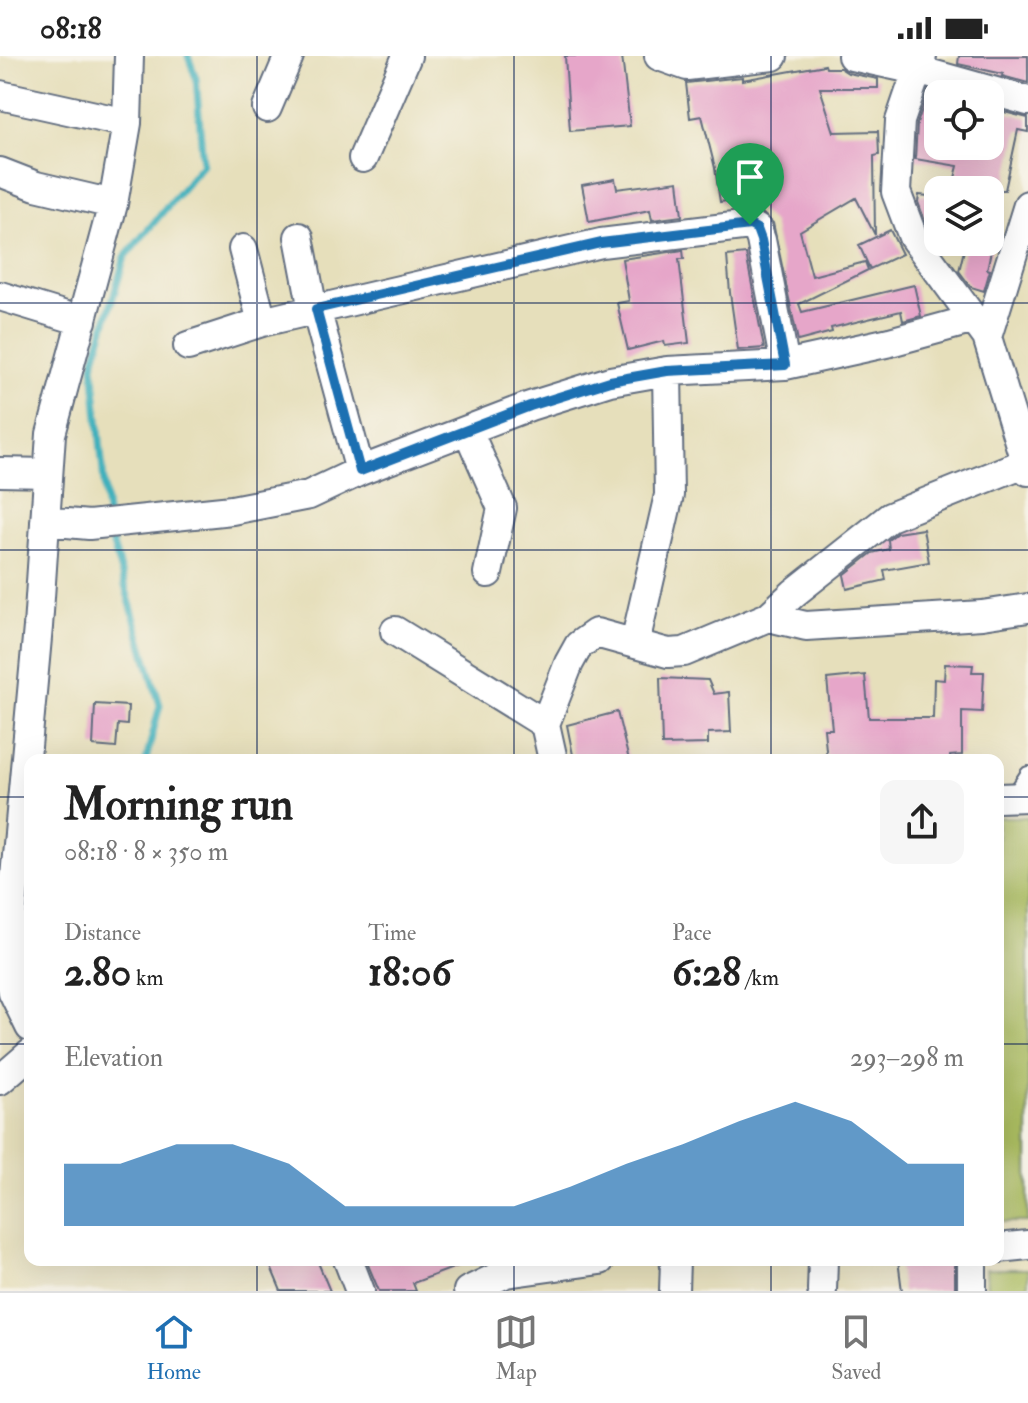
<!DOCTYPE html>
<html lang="en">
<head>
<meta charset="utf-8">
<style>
  :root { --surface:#fff; --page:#f6f6f6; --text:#222; --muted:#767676; --line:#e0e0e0; --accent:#1f6fb2 }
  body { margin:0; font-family:"IM FELL Double Pica",serif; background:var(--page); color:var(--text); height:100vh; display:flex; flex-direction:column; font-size:30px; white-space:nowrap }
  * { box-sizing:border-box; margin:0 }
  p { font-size:26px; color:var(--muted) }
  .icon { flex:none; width:44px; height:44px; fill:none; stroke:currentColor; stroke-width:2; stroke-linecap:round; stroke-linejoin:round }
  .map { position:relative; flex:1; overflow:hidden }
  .side { position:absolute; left:24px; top:698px; width:980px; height:512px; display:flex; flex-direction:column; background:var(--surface); border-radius:16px; box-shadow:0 8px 32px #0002 }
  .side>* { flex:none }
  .tools { position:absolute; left:924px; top:24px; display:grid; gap:16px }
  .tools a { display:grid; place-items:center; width:80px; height:80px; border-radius:16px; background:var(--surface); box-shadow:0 8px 32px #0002; font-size:40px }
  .pin { position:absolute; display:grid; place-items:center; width:68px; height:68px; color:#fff; margin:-82px -34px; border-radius:50% 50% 50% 0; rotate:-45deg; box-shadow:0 0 8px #0007 }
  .pin .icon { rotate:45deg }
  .round { display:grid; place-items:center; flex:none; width:84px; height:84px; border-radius:16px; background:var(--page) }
  .overview { display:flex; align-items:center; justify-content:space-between; height:136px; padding:0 40px }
  h1 { font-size:44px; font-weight:800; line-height:60px }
  .metrics { display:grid; grid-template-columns:repeat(3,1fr); gap:12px; height:136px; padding:8px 40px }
  .metrics div { display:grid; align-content:center }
  .metrics b { font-size:40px; font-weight:800 }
  .metrics small { font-size:22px; font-weight:400 }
  .metrics p { font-size:22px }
  .chart { height:224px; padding:16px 40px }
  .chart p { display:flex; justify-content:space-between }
  .chart svg { width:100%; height:144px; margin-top:8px; fill:var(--accent); opacity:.7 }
  .status { display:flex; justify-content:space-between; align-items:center; height:56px; padding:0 40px; background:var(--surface); direction:ltr }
  .status svg { height:22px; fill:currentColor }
  .menu { display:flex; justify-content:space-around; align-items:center; height:112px; border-top:2px solid var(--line); background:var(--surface); font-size:22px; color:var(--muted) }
  .menu a { display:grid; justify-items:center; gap:4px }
  .menu .active { color:var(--accent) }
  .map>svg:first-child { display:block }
  .park { fill:#aabc60; stroke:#62765f; stroke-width:2 }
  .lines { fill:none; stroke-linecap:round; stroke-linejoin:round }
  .stream { stroke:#40b0bc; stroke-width:7 }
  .building { fill:#e6a6c9 }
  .service-casing { stroke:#626d7f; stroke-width:18 }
  .minor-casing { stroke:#626d7f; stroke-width:32 }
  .service { stroke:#fff; stroke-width:14 }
  .minor { stroke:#fff; stroke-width:28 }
  .route-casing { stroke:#fff; stroke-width:16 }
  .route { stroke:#1f6fb2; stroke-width:10 }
  .grid { fill:none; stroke:#1b2f5e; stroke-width:2; stroke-opacity:0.55 }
</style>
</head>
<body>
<div class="status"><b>08:18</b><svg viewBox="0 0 49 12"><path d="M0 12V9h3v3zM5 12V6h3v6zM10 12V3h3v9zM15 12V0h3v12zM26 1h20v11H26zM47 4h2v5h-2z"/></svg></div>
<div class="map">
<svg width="1028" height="1235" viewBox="0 0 1028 1235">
  <rect width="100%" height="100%" fill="#f7f3e8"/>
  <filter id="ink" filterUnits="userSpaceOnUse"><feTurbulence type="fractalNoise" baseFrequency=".0125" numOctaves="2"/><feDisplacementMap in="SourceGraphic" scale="16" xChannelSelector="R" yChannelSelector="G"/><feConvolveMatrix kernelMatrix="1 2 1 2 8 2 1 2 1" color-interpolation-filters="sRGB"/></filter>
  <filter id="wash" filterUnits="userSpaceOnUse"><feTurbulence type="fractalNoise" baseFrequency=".006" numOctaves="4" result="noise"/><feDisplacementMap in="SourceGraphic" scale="32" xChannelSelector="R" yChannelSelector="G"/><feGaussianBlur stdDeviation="1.8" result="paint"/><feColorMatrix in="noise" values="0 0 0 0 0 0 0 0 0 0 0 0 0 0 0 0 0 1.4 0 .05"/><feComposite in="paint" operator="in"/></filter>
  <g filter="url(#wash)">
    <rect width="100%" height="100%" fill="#e6dfbb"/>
    <!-- park -->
    <path class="park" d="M998,761H1028V1166H998Z
      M986,1213H1028V1235H987Z"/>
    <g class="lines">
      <!-- stream -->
      <path class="stream" d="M107,459L93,309L125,201L203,108L196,22L188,0
        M108,472L160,649L146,704
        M13,909L30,902"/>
    </g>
    <g id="blocks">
      <!-- building -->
      <path class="building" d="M565,0H622L630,70L570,75Z
        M959,0H1028V27L1002,20L1003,18L958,8Z
        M825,9L826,12H840L848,17L878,23V32H820L834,76L878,75L879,99L874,100L875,179L856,142L800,175L812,220L865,206L868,214L799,248L802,256L914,229L921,260L903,265L901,255L831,272L832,276L798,285L773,167L760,155L755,140L720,146L715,112L702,60L690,62L686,27L742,21V24Z
        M928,35L938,38V90H990L996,54L1028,62V76L1018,74L1005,134H952L958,110L915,103L917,68Z
        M615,123L617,133L678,125L682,160L652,164L650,154L589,166L582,129Z
        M919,139L938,141V181H934L928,173L918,146Z
        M890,174L902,198L870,213L859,189Z
        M966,186H993L987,213L990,214L984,235L971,231L959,215Z
        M683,194L684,203H679L689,287L665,290L664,285L628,294L617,247L629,245L622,203Z
        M746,198L764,292L738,294L730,237L727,200Z
        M923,473L929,506L884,514L886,524L847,533L844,519L872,497L889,493L888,484L897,477Z
        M945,608L973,609L972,616H984L982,656L962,655V699L950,700V703L827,704L824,673H832L827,623L865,619L869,662H933L934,623L944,624Z
        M660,622L708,624L714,638L729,636L731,676L708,677V688L662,689Z
        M95,648L128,650L127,669L118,668L116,692L93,690Z
        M617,656L629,704H574L567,669Z
        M268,1204H317L330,1235H281Z
        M366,1204H469V1206L413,1227L416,1235H379Z
        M898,1204H955V1235H902Z"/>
    </g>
  </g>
  <g filter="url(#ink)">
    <use href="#blocks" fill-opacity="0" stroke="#626d7f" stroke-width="2"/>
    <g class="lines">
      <defs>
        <path id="service" d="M1013,741L1028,718"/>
        <path id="minor" d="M659,0L687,10L773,0
          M852,0L917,14L1028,45
          M922,0L900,65L896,136L913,181L987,281L1028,415
          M0,39L127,67
          M267,52L289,0
          M363,102L407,0
          M0,116L36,130L113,148
          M299,181L313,254
          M243,193L262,266
          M0,240L82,265
          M316,253L360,415
          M987,281L1028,149
          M188,290L262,266L601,187L750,169L757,173L761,184L785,309
          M468,375L502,452L488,517
          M0,416L48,417
          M45,465L89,469L232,454L309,439L360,415L530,350L610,325L667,315L785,309L890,286L974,263
          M768,561L794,537L890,461L1024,407
          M395,575L545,668
          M635,587L669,439L667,315
          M553,704L545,668L569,607L579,589L596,577L668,597L684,596L768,561L806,570L982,559L1028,552
          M998,742L1028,741
          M30,971L13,936L7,908L38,571L51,378L113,148L127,67L129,0
          M0,1024L30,998
          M998,1192L1028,1189
          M348,1204L360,1235
          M972,1204V1235
          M468,1235L506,1217L600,1204
          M674,1235L675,1204
          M822,1235L823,1204"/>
      </defs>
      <!-- service casing -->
      <use href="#service" class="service-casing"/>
      <!-- minor casing -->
      <use href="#minor" class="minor-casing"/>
      <!-- service -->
      <use href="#service" class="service"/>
      <!-- minor -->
      <use href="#minor" class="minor"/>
    </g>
  </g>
  <g class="lines" filter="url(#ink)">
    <defs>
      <path id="route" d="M750,169L757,173L761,184L785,309L667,315L610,325L530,350L360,415L316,253L601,187Z"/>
    </defs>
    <!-- route casing -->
    <use href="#route" class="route-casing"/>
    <!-- route -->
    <use href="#route" class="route"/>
  </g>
  <!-- grid -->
  <path class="grid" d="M257,0V704M514,0V704M771,0V704M0,247H1028M0,494H1028M0,741H30M998,741H1028M0,988H30M998,988H1028M257,1204V1235M514,1204V1235M771,1204V1235"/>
</svg>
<div class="tools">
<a><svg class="icon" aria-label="locate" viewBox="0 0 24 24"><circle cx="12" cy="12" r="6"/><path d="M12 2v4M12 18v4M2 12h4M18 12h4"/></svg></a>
<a><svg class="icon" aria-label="layers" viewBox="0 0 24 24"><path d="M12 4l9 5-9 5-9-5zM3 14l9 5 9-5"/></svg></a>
</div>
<div class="pin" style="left:750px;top:169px;background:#1e9e55"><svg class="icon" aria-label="arrive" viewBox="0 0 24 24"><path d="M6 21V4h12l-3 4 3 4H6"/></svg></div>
<section class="side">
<div class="overview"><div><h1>Morning run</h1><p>08:18 · 8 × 350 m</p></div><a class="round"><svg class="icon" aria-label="share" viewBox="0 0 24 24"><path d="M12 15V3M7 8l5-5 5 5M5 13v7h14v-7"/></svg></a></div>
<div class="metrics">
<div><p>Distance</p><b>2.80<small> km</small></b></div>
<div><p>Time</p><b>18:06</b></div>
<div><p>Pace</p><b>6:28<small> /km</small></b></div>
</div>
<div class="chart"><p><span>Elevation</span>293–298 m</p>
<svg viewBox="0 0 160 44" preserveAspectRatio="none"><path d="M0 44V25L10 25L20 19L30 19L40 25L50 38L60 38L70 38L80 38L90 32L100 25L110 19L120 12L130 6L140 12L150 25L160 25V44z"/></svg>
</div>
</section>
</div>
<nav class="menu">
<a class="active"><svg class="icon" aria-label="home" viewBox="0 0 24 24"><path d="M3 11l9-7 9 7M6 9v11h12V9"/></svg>Home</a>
<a><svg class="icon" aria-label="map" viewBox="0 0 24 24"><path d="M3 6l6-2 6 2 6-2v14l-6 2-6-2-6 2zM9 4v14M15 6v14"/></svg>Map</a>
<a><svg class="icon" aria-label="saved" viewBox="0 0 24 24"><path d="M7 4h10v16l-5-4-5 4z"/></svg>Saved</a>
</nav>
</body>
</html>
